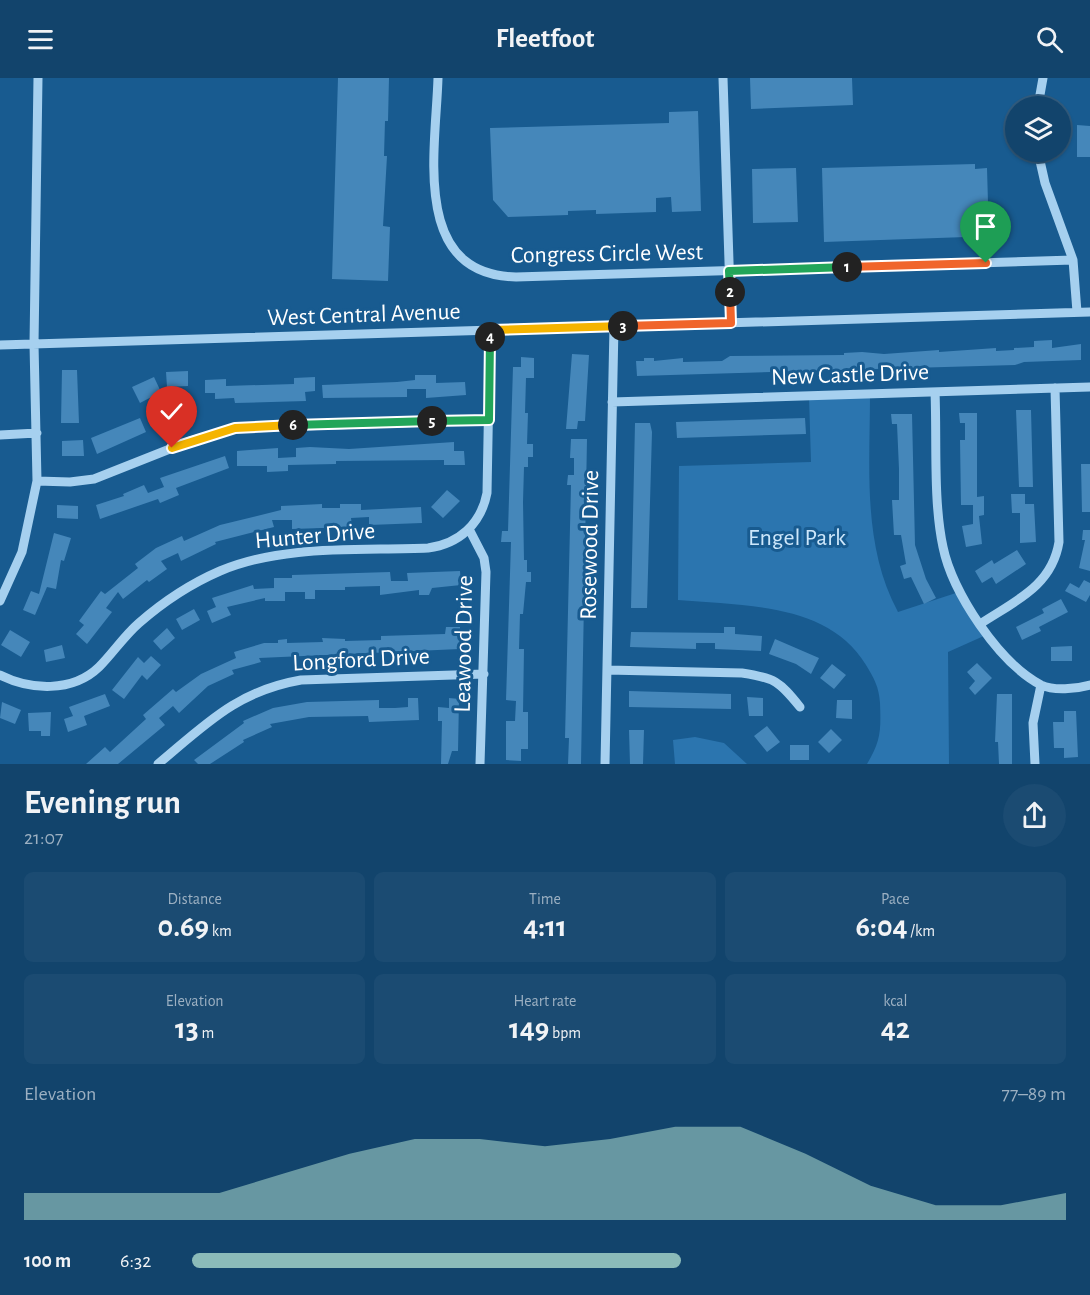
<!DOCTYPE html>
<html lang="en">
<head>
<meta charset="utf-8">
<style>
  :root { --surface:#12446c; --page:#1b4b72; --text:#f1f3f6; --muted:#9cb0c2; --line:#315c7f; --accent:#8bbbb9 }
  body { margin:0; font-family:"Alegreya Sans",sans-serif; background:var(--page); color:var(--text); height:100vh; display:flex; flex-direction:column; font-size:22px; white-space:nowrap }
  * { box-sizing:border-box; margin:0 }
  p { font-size:20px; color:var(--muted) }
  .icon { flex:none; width:33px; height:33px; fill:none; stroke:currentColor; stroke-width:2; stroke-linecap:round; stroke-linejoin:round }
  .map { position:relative; height:686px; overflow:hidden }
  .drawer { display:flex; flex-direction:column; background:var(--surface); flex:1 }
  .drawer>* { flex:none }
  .tools { position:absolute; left:1005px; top:18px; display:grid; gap:12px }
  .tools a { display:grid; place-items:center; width:66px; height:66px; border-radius:50%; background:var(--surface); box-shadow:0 2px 4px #0004,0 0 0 2px var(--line); font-size:30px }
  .pin { position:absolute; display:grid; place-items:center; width:51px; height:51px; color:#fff; margin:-62px -26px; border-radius:50% 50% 50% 0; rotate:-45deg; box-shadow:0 0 6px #0007 }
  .pin .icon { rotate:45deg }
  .km { position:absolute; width:30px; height:30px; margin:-15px; border-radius:50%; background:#222; color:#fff; font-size:16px; line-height:30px; text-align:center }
  .round { display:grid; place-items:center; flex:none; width:63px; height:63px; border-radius:32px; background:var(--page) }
  .summary { display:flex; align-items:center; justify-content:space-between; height:102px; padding:0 24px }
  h1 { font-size:33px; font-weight:700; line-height:45px }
  .metrics { display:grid; grid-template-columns:repeat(3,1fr); gap:9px; height:102px; padding:6px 24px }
  .metrics div { display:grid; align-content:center; border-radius:9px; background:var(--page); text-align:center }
  .metrics b { font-size:30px; font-weight:700 }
  .metrics small { font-size:16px; font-weight:400 }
  .metrics p { font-size:16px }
  .chart { height:168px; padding:12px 24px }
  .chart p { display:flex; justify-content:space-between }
  .chart svg { width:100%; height:108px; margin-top:6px; fill:var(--accent); opacity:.7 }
  ul { padding:0 24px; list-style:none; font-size:20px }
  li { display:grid; grid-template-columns:96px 72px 1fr; align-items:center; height:45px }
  li i { height:15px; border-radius:8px; background:var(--accent) }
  header { display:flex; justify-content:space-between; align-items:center; height:78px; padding:0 24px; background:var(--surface); font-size:27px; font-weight:700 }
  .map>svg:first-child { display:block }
  .green { fill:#2b75af }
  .building { fill:#4587ba }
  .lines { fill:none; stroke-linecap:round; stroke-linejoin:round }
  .minor { stroke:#a6d0ef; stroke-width:9 }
  .split-1-casing { stroke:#fff; stroke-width:12 }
  .split-2-casing { stroke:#fff; stroke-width:12 }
  .split-3-casing { stroke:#fff; stroke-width:12 }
  .split-4-casing { stroke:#fff; stroke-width:12 }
  .split-5-casing { stroke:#fff; stroke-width:12 }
  .split-6-casing { stroke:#fff; stroke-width:12 }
  .split-7-casing { stroke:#fff; stroke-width:12 }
  .split-1 { stroke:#f0652b; stroke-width:8 }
  .split-2 { stroke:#22a559; stroke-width:8 }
  .split-3 { stroke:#f0652b; stroke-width:8 }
  .split-4 { stroke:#f5b400; stroke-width:8 }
  .split-5 { stroke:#22a559; stroke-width:8 }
  .split-6 { stroke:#22a559; stroke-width:8 }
  .split-7 { stroke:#f5b400; stroke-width:8 }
  .labels { text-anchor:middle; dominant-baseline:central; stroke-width:6; stroke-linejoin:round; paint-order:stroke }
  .street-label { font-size:24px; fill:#fff; stroke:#185b90 }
  .park-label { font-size:24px; fill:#cde7fb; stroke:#185b90 }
</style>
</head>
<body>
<header><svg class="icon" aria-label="menu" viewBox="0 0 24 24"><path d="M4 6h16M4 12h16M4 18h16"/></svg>Fleetfoot<svg class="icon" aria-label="search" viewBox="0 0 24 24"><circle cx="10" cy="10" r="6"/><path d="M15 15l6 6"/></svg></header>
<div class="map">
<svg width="1090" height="686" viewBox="0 0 1090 686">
  <rect width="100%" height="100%" fill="#185b90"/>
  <!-- green -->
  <path class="green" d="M870,316C870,390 862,467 898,534L962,513L986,557L948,574L949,686H867C881,663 881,652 880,625C879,609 874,600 866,587C828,524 743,528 678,522L679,388L811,384L809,318Z
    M695,659L724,665L747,686H675L673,662Z"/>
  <!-- building -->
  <path class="building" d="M338,0H389L388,43H385L384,78H387L383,148L390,149L388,203L332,201Z
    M750,0H852L853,27L751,31Z
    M698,33L701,133L672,134L671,119L656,120V134L596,136V132L568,133V137L508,139L493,122L490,50L669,45V34Z
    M1077,47L1090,48V79H1077Z
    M975,86V91L987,90L988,125H984L985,154L966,155V159L824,164L822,90Z
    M796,90L798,144L753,145L752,91Z
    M1052,262V270L1081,266V282L1024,284L1015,287L637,298L636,283H644V280H654V283L683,280V284L722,283L730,278L844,277V275L862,274L884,276L939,272V274L996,270V273L1014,272V270L1034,269V263Z
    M572,276L589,277L585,343H578L577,351H566Z
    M521,279L534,280V300H526L525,335H528L527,366H533V379H528V389H524L523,424L524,482H527V494H531V504H526L523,536H520L519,571H524L523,634H528V671H521V683L506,682V643H515L516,623L506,622L511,464H501L502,453H508L513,289H521Z
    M62,292H77L79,345H61Z
    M188,293V308L167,309L166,294Z
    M415,297H436V305L465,304L466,317L426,320V311H407V319L323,320L322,307L397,304L415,302Z
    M154,299L161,314L140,325L132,309Z
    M315,299V313L305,314L306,323L235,325L234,320L215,321V315H205V302L226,301V308L294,306V300Z
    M1016,332H1031L1033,409H1019Z
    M959,335H977V419L984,418V437L979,438L982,466L966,469L962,448L973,446V427H961L960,362H965V345H960Z
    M891,336H912L915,467L926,501L936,520L924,526L911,499L904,501L900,488L906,486L901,457H894L892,422H899V391L897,346H892Z
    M140,340L146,354L97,376L91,360Z
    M805,340L806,356L677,360L676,344Z
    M635,345H650L652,354L647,530H631Z
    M571,361H587L581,686H568L569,660H565L571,407H567L568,397H574V380H570Z
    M83,362L84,378H62V363Z
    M454,364V373H464L465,387H444V382L336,383V386L288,387V393L267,394V388H237V373L278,370V380L296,379V370L310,369L349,371Z
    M225,378L229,390L176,410L179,417L160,425L158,421L100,441L96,427L124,418L123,416L144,407L148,415L164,409L160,400Z
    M1081,386H1090V434H1082Z
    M447,412L460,423L443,440L431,429Z
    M1011,416H1025V426H1034L1036,464L1020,465V435H1012Z
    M322,426V430H340V426H361V432L421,429L422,445L369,447V439L351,440L352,449L292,451V442H272L274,449L215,464L216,466L181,483L178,475L161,483L167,491L149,504L147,502L123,521L118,514L106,530L112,534L87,566L76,556L84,547L79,543L101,513L105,516L138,490L135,486L156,470L182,458L184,463L220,447L281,432V428Z
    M57,427L78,428V441L57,440Z
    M1083,452H1090V493L1079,490L1085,462H1082Z
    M54,455L71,460L64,483L61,482L56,511L47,509L35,537L23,532L31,513L39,516Z
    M1017,472L1026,486L996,506L992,499L982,505L975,493L992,482L994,486Z
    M460,493L461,507L432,510L429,517H419V512L380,517V508L345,509V512H315V521H305V514H285V523H265V520L227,529L231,537L212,545L207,533L216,529L212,520L253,507L254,511L274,510V500H292V497L390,494L391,503H408L407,495Z
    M1084,502L1090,505V517L1086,524L1065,513L1070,505L1079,510Z
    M1061,521L1068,534L1039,549L1041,553L1022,562L1016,549L1044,535L1042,531Z
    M194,531L200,542L182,552L176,541Z
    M446,549H460V571L259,580L261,584L232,592L234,596L208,608L179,635L173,628L159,640L165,647L118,686H86L105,669L110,674L146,641L143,637L173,611L176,614L201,596L236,580L234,574L264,565H278V562L287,561V565L323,564L322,560L345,561V563L381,562V558L445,556Z
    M724,549H735V556L762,558L761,573L715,571V565H696V571L630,569L631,554L724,555Z
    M167,550L175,560L161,572L153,563Z
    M10,552L30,564L21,579L1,567Z
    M775,561L819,580L811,596L796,586L769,576Z
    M62,567L65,580L46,584L44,572Z
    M1072,568V583H1051V569Z
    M151,578L161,587L147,602L142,597L124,621L112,612L138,579L144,585Z
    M977,585L992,600L975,617L969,610L975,603L967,594Z
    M832,586L846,597L834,611L820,600Z
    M629,613L731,616V631L629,629Z
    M105,616L110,628L84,638L87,647L68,654L64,641L73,638L69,629Z
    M997,616H1012V686H999L998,664H995Z
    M747,619L763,620V638H749Z
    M408,620H418L419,642L369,644L368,638L309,639L270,646L272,649L243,662L244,664L210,686H198L194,682L244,645L243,643L273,630L307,624L379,622V630H395L408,629Z
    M449,620L459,621L458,673H452L448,686H441L442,643H438V629L449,630Z
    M837,622H852V641L836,640Z
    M2,624L21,632L15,646L0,640Z
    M1064,633H1076L1078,679L1064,680V670H1054L1053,644H1064Z
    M51,634L50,658H41V653H29L28,635Z
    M767,648L780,664L767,674L754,658Z
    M831,651L842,662L829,675L818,664Z
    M629,652H644L643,686H630Z
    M790,667H809V682H790Z"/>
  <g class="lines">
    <!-- minor -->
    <path class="minor" d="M438,0C436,71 410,197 516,199L1073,182
      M723,0L731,245
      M1038,28L1043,0
      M1038,74L1045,105L1073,182L1077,234
      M0,267L1090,234
      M935,314C937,362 933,423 943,469C952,514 999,585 1041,607C1054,613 1076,611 1090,607
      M612,324L1090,309
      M0,357L37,355
      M37,403L70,404L94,401L190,363L235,350L489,342
      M469,451L484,480L486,494L480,686
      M0,523L22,474L37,403L34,266L38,0
      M980,546C1015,523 1052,508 1059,464L1055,310
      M607,592L742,595C775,600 779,603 800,629
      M0,597C30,612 72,615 99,589C113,575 124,558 139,545C163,524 190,506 220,493C284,466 360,473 428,470C459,466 481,446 487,415L490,252
      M158,686C206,646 237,613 301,602L484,596
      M605,686L614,248
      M1035,686L1033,645L1041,607"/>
  </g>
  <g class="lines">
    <defs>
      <path id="split-1" d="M847,189L986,185"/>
      <path id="split-2" d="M730,214L729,193L847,189"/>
      <path id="split-3" d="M623,248L731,245L730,214"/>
      <path id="split-4" d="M490,259V252L623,248"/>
      <path id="split-5" d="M432,343L489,342L490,259"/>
      <path id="split-6" d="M293,347L432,343"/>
      <path id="split-7" d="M172,370L235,350L293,347"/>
    </defs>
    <!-- split-1 casing -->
    <use href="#split-1" class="split-1-casing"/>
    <!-- split-2 casing -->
    <use href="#split-2" class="split-2-casing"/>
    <!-- split-3 casing -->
    <use href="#split-3" class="split-3-casing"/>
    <!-- split-4 casing -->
    <use href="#split-4" class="split-4-casing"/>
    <!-- split-5 casing -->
    <use href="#split-5" class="split-5-casing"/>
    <!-- split-6 casing -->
    <use href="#split-6" class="split-6-casing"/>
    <!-- split-7 casing -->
    <use href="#split-7" class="split-7-casing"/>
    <!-- split-1 -->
    <use href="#split-1" class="split-1"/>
    <!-- split-2 -->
    <use href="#split-2" class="split-2"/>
    <!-- split-3 -->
    <use href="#split-3" class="split-3"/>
    <!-- split-4 -->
    <use href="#split-4" class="split-4"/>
    <!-- split-5 -->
    <use href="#split-5" class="split-5"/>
    <!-- split-6 -->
    <use href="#split-6" class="split-6"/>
    <!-- split-7 -->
    <use href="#split-7" class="split-7"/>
  </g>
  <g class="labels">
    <!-- street labels -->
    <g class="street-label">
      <text transform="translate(607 176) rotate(-1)">Congress Circle West</text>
      <text transform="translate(364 237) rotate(-2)">West Central Avenue</text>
      <text transform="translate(850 297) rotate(-2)">New Castle Drive</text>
      <text transform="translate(315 458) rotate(-5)">Hunter Drive</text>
      <text transform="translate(590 467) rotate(-89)">Rosewood Drive</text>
      <text transform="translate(464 566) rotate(-89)">Leawood Drive</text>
      <text transform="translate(361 582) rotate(-3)">Longford Drive</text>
    </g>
    <!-- park labels -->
    <g class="park-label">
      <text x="797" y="460">Engel Park</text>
    </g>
  </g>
</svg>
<div class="tools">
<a><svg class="icon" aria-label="layers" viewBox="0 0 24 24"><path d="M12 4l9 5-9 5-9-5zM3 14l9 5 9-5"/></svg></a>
</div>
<div class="pin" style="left:986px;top:185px;background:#1e9e55"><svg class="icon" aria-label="arrive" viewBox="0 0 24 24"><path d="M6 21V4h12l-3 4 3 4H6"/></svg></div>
<div class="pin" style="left:172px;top:370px;background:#d93025"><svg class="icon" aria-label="check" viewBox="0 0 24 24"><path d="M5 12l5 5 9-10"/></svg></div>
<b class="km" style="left:847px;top:189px">1</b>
<b class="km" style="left:730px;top:214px">2</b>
<b class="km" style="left:623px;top:248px">3</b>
<b class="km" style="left:490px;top:259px">4</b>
<b class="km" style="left:432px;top:343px">5</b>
<b class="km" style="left:293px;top:347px">6</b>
</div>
<section class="drawer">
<div class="summary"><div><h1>Evening run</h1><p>21:07</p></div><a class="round"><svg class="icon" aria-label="share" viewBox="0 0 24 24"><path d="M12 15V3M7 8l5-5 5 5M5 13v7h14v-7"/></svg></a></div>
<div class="metrics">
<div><p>Distance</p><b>0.69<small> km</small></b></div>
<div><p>Time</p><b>4:11</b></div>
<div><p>Pace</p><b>6:04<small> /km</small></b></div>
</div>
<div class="metrics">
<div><p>Elevation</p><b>13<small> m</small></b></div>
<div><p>Heart rate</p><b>149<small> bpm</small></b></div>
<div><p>kcal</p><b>42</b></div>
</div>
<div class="chart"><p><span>Elevation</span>77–89 m</p>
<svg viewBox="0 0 160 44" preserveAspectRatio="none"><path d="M0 44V33L10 33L20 33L30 33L40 25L50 17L60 11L70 11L80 14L90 11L100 6L110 6L120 17L130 30L140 38L150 38L160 33V44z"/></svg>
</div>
<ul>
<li><b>100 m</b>6:32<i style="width:56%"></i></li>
</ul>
</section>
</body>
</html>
